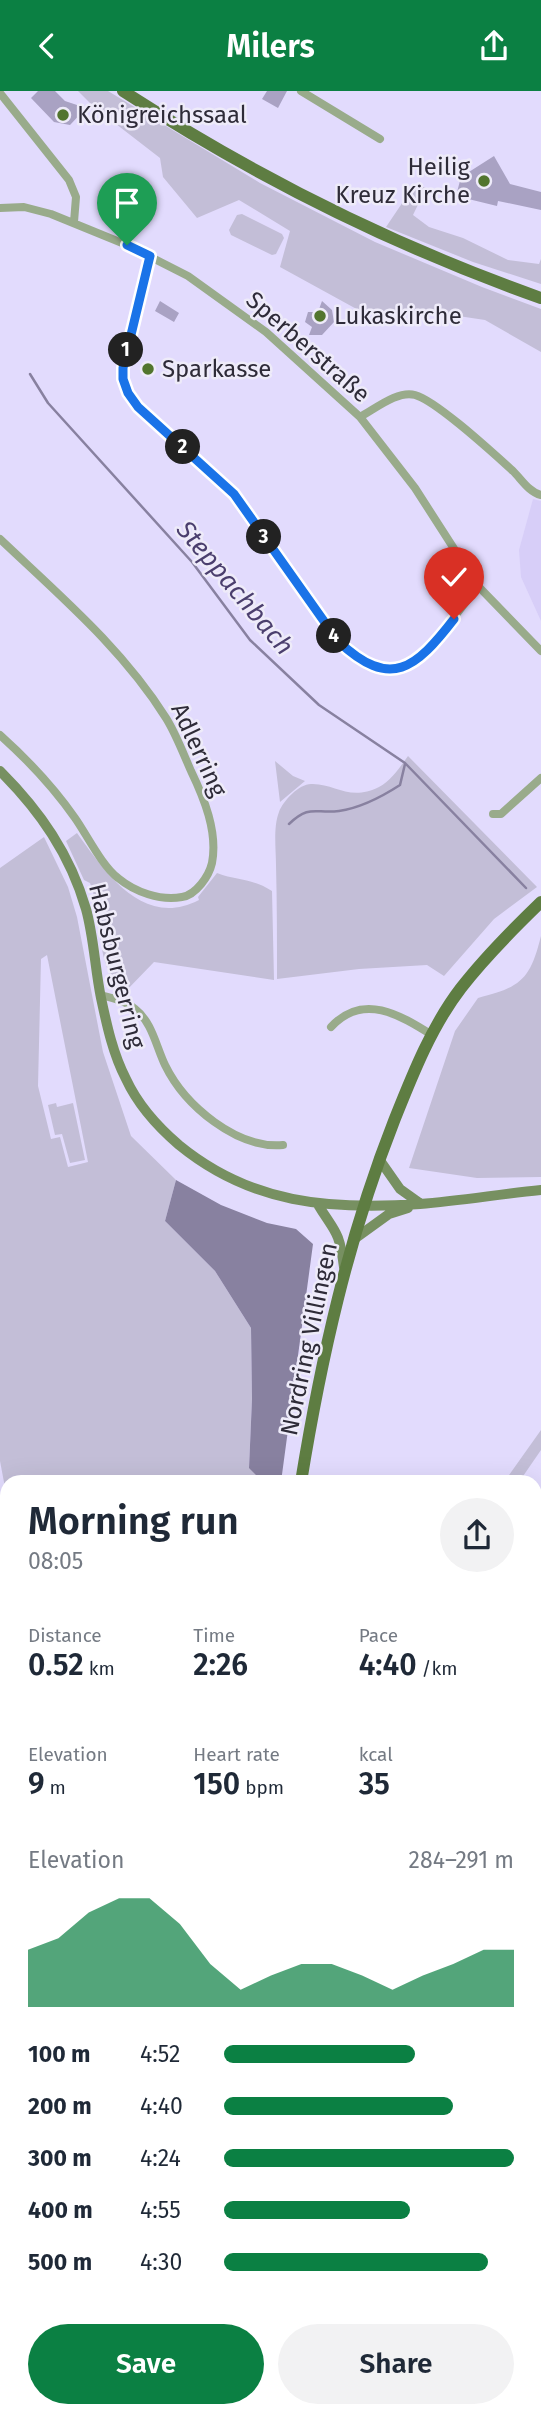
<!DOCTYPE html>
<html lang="en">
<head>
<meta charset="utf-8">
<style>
  :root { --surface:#fff; --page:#f2f2f3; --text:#1f2937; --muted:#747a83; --accent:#0b8043 }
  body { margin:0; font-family:"Fira Sans",sans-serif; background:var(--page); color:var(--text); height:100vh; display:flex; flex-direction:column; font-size:26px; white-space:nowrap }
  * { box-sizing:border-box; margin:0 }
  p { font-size:23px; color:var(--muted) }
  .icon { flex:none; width:38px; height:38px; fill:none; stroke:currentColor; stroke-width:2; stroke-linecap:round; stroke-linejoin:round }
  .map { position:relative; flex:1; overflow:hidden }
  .panel { position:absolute; left:0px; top:1384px; width:542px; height:943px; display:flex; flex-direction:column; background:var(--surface); border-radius:21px 21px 0 0; box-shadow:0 7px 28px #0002 }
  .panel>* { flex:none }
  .pin { position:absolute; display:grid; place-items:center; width:60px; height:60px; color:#fff; margin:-72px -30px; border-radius:50% 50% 50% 0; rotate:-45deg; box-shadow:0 0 7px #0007 }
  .pin .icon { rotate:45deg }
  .km { position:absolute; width:35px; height:35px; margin:-18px; border-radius:50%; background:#222; color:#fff; font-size:19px; line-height:35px; text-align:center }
  .round { display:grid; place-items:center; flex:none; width:74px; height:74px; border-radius:37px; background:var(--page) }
  .headline { display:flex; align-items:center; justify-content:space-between; height:119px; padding:0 28px }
  h1 { font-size:38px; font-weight:600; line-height:52px }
  .figures { display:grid; grid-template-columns:repeat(3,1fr); gap:10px; height:119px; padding:7px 28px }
  .figures div { display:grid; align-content:center }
  .figures b { font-size:30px; font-weight:600 }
  .figures small { font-size:19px; font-weight:400 }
  .figures p { font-size:19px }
  .chart { height:196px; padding:14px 28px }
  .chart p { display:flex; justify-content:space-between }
  .chart svg { width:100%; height:126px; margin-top:7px; fill:var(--accent); opacity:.7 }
  .cta { display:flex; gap:14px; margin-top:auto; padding:14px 28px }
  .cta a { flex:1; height:80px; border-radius:42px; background:var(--accent); color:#fff; font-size:28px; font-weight:600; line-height:80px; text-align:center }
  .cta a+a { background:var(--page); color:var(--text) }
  ul { padding:0 28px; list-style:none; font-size:23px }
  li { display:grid; grid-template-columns:112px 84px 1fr; align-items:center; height:52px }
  li i { height:18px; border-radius:9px; background:var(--accent) }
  header { display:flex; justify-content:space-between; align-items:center; height:91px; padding:0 28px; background:var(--accent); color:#fff; font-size:32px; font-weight:600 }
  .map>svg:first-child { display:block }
  .built { fill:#d7cef8 }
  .green { fill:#c3bed7; fill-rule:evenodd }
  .water { fill:#8881a0 }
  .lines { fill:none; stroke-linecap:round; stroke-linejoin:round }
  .stream { stroke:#8881a0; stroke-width:2.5 }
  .building { fill:#a9a2c3 }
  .street { stroke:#99ab8b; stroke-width:8 }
  .secondary { stroke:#779061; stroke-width:10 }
  .primary { stroke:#5e7d42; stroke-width:12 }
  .route-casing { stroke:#fff; stroke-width:14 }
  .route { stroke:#1a73e8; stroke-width:9 }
  .poi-dot { fill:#52752e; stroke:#eeebf9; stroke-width:2.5 }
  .labels { text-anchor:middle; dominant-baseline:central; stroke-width:5; stroke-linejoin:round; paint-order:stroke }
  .poi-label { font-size:24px; fill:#2e2b38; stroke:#eeebf9; text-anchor:start }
  .street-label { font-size:24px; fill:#2e2b38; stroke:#eeebf9 }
  .water-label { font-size:26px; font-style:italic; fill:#4b3f6e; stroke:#eeebf9 }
</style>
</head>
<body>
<header><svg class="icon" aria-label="back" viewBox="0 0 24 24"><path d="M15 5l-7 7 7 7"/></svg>Milers<svg class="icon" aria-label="share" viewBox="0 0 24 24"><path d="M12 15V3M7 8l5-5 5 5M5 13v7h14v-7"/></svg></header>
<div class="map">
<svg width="541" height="2327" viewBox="0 0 541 2327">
  <rect width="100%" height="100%" fill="#e2dbfd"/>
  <!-- built -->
  <path class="built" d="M533,408L541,410V530L521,486L519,459Z"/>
  <!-- green -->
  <path class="green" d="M78,0H108L260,92L375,151L482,196L541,218V261L485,229L425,220L362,221L280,176L290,140L239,109L197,127L163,86L160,67L94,16Z
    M415,93L426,97L413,124L429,136L463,147L508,169L539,173L541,168V193L473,171L386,136Z
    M242,123L282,143L284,147L276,163L272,164L231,144L229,139L237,124Z
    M408,665L537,796L494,828L444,885L427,874L359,878L277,888C277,850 277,812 276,774C276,759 273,736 279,721C283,710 299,693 311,693C335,692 349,711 379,696C392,689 400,676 408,665Z
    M275,670L293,685L305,690L280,711Z
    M77,742C106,782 143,838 199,809L198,806L217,782C238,790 252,787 272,800L274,889L154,871L124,902C93,875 104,827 90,792L84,789L66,750Z
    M44,746L68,796L77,826L103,961L131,1045L176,1089L165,1130L215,1180L251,1237L252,1308L249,1376L263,1391H7V1407L0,1370V777ZM47,864L88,1071L68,1076L60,1046L51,1048L38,995L41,868Z
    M541,845V1086L477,1087L409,1077L455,940L478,907C521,896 530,889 541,845Z
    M56,1012L57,1016L73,1012L85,1069L70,1072L62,1043L55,1044L48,1014Z
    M541,1339V1359L519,1391H504Z"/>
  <!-- water -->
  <path class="water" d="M176,1089L221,1114L267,1132L296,1138L313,1153L281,1391H263L249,1377L252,1308L251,1237L215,1180L165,1130Z"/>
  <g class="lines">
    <!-- stream -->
    <path class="stream" d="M30,283L48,312L192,471L250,549L319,614L405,672L526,797
      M289,733C310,713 315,723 339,720C360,717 383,705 400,694L405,673
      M0,2310L7,2309"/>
  </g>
  <!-- building -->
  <path class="building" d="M38,0H55L65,10L86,17L70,34L54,31L31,7Z
    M267,0H287L278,17L262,8Z
    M494,65L510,93L541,101V119L498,110L497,115L456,105L461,86Z
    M160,210L179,222L174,231L155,220Z
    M322,210L332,219L334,231L322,244H309L312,236L305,231L308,221H318Z"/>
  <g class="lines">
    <!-- street -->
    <path class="street" d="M301,0L380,48
      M0,2L69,89L76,106L74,131
      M0,117L24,116L51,123L127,154L188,185L266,241L360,326L415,397L478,495L541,560
      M150,165L123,277V288L128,302L138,316L232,400L338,550C367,577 389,588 425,564L478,495
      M360,326C375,318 398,299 415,304C437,310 494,363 513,380C522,389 529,401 541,404
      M0,448C59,504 122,557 166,627C176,643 183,662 191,680C204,707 218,741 212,772C209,785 196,804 182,806C160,810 135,801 118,787C102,775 87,744 75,727C52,694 29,670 0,644
      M493,723H501L541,687
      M100,904C112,907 126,910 135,918C152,931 156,955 165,974C185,1015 237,1058 283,1054
      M331,936C363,901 400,924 432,944
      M0,1431L7,1463"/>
    <!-- secondary -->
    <path class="secondary" d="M0,680C40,720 70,763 86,818C94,847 95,878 101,907C107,935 113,963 126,988C138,1014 158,1036 179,1054C251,1113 329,1119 420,1113C460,1110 500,1103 541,1099
      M379,1068L400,1098L421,1113
      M317,1112C335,1142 339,1138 344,1176
      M353,1149L389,1123L408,1117"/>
    <!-- primary -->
    <path class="primary" d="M123,0C254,85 394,155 541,207
      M301,1391C321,1268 348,1147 394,1030C412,985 431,936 461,897C485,866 513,838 541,811
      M176,2327L177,2320"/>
  </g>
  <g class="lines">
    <defs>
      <path id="route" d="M127,154L150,165L123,277V288L128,302L138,316L234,403L338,550C391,600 416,577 454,528"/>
    </defs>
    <!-- route casing -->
    <use href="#route" class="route-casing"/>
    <!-- route -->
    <use href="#route" class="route"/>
  </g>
  <!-- markers -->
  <g class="poi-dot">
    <circle cx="63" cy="24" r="7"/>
    <circle cx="484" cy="90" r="7"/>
    <circle cx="320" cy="225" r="7"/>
    <circle cx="148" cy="278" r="7"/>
  </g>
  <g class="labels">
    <!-- poi labels -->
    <g class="poi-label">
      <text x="77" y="24">Königreichssaal</text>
      <text x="470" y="76" text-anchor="end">Heilig<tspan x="470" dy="28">Kreuz Kirche</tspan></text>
      <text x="334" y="225">Lukaskirche</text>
      <text x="162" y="278">Sparkasse</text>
    </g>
    <!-- street labels -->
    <g class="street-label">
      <text transform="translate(308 256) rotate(41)">Sperberstraße</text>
      <text transform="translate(199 659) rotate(65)">Adlerring</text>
      <text transform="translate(117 875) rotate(76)">Habsburgerring</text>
      <text transform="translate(309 1248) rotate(-78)">Nordring Villingen</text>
    </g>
    <!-- water labels -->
    <g class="water-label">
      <text transform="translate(235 497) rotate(50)">Steppachbach</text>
    </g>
  </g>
</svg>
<div class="pin" style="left:127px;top:154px;background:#1e9e55"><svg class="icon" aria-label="arrive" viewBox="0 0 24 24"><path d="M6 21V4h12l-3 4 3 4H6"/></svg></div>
<div class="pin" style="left:454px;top:528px;background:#d93025"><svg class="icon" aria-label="check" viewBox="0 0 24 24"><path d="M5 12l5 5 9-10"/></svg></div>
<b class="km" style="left:126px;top:259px">1</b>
<b class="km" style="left:183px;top:356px">2</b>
<b class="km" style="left:264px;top:446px">3</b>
<b class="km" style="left:334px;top:545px">4</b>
<section class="panel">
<div class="headline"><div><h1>Morning run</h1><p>08:05</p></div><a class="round"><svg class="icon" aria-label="share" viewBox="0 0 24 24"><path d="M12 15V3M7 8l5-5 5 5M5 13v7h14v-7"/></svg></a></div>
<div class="figures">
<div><p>Distance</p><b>0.52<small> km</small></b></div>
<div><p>Time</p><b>2:26</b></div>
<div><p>Pace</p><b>4:40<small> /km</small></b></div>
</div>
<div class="figures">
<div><p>Elevation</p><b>9<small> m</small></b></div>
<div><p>Heart rate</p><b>150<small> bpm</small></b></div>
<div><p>kcal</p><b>35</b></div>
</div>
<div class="chart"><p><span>Elevation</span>284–291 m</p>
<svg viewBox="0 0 160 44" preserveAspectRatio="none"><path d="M0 44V24L10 20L20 11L30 6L40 6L50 15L60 29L70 38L80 33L90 29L100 29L110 33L120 38L130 33L140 29L150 24L160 24V44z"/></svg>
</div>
<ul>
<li><b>100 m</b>4:52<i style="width:66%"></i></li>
<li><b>200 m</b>4:40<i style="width:79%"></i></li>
<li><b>300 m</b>4:24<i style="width:100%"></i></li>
<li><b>400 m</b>4:55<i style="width:64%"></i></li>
<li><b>500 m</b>4:30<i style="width:91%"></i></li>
</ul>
<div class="cta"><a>Save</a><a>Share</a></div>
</section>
</div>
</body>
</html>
